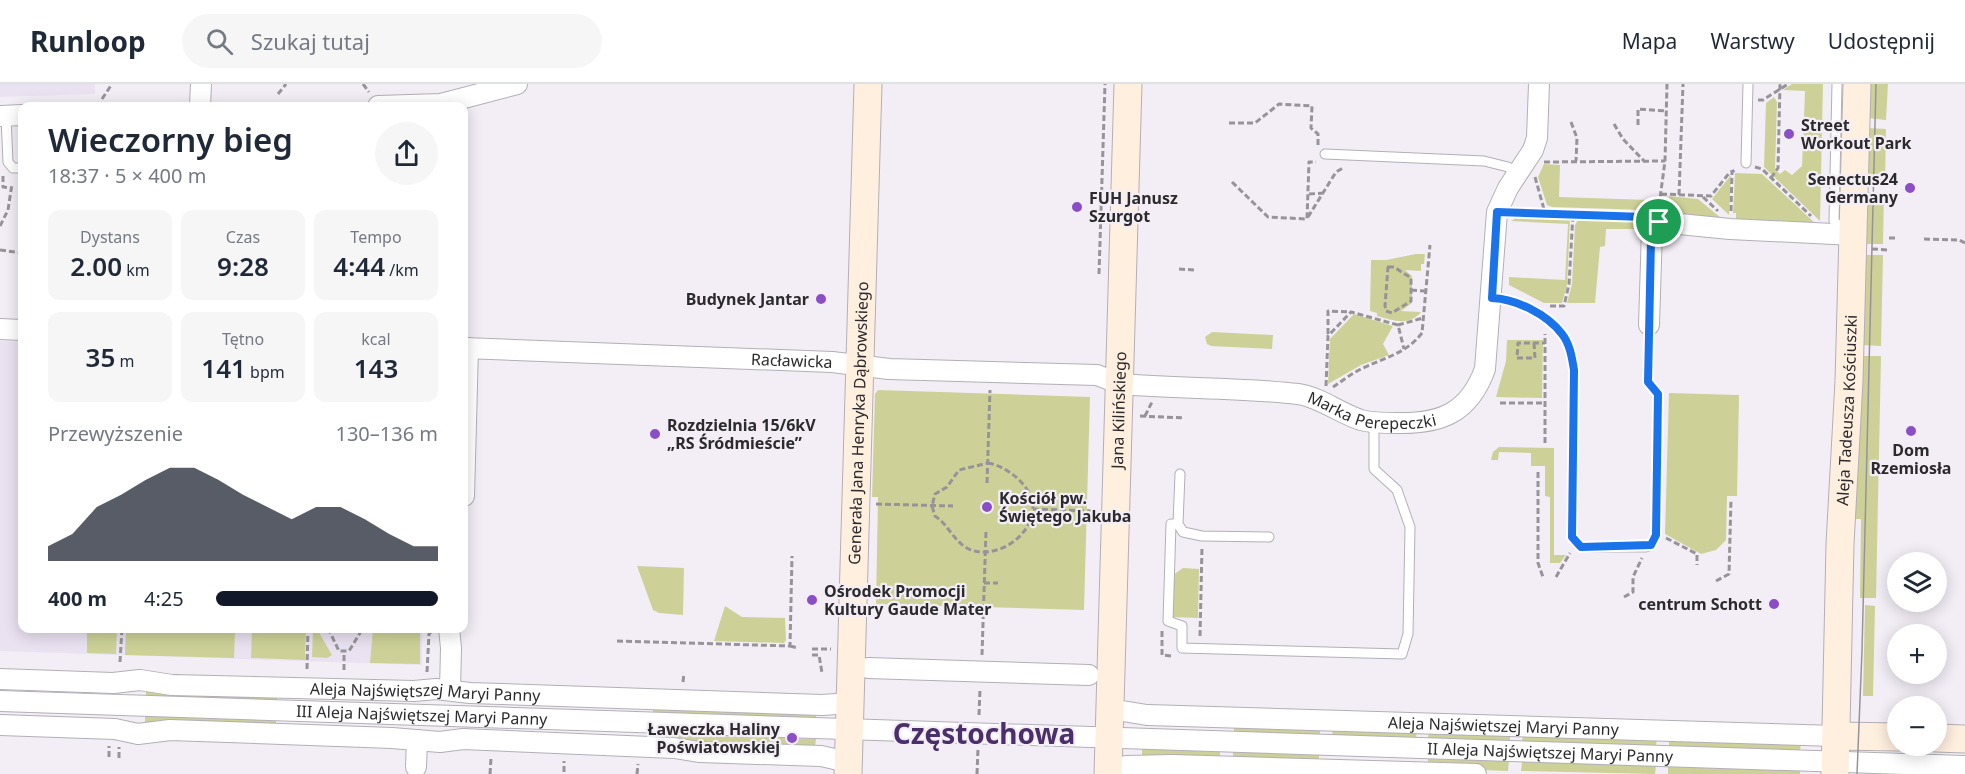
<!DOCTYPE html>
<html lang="pl">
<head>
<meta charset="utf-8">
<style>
  :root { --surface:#fff; --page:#f6f6f7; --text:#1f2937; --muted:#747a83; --line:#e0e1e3; --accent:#111827 }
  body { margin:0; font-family:"Noto Sans",sans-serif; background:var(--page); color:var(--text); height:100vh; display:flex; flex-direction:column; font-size:22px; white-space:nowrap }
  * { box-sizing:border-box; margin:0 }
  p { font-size:20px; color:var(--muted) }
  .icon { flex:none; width:33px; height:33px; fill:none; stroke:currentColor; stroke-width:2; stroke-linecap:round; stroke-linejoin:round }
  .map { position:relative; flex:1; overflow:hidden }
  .panel { position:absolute; left:18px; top:18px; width:450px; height:531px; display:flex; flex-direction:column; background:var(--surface); border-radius:12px; box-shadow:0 3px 15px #0003 }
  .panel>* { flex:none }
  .tools { position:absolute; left:1887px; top:468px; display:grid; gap:12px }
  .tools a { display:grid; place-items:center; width:60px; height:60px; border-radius:50%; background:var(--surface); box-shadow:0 3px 15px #0003; font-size:30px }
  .pin { position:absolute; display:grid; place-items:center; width:51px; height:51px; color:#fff; margin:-26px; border:3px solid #fff; border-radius:50%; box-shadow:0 2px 6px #0007 }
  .round { display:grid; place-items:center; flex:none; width:63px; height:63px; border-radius:32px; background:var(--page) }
  .head { display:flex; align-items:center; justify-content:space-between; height:102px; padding:0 30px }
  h1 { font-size:33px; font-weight:600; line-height:45px }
  .metrics { display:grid; grid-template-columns:repeat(3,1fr); gap:9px; height:102px; padding:6px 30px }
  .metrics div { display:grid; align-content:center; border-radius:12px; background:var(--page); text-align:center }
  .metrics b { font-size:26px; font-weight:600 }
  .metrics small { font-size:16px; font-weight:400 }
  .metrics p { font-size:16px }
  .chart { height:168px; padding:12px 30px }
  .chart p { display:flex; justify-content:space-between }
  .chart svg { width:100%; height:108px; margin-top:6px; fill:var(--accent); opacity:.7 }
  ul { padding:0 30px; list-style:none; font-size:20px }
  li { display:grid; grid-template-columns:96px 72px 1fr; align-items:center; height:45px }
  li i { height:15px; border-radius:8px; background:var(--accent) }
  header { display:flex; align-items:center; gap:36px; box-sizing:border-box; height:84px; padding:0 30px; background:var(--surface); border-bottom:2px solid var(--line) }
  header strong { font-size:28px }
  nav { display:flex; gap:33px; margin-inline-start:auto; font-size:21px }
  .search { width:420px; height:54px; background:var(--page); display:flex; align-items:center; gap:15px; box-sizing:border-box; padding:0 21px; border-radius:33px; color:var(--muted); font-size:22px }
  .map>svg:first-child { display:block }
  .built { fill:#ebe2f1 }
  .green { fill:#cdd198 }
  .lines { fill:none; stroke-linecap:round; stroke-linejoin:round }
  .lane-casing { stroke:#b3afb6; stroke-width:11 }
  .street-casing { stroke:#b3afb6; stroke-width:22 }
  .secondary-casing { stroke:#b3afb6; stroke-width:29 }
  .path { stroke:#979399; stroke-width:3; stroke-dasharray:6 3; stroke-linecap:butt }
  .lane { stroke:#fff; stroke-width:9 }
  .street { stroke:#fff; stroke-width:20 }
  .secondary { stroke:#ffefdf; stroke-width:27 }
  .tram { stroke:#969398; stroke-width:1.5 }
  .route-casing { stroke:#fff; stroke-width:12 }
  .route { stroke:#1a73e8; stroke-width:8 }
  .poi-dot { fill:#8a4fc6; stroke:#f3eef6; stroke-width:2 }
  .labels { text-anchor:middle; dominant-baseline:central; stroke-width:4.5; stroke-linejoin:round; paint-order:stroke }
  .poi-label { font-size:16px; font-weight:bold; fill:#2c2a2d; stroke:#f3eef6; text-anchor:start }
  .street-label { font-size:16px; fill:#2c2a2d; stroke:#f3eef6 }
  .town-label { font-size:28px; font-weight:bold; fill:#4b2f6a; stroke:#f3eef6 }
</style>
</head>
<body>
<header>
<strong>Runloop</strong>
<div class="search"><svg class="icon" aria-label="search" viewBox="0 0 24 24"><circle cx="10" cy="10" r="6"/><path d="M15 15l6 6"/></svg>Szukaj tutaj</div>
<nav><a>Mapa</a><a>Warstwy</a><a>Udostępnij</a></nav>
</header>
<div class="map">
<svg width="1965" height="690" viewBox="0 0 1965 690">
  <rect width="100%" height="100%" fill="#f3eef6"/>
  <!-- built -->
  <path class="built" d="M0,0H95V10L0,13Z
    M0,257L22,258V544L422,545V581L0,567Z"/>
  <!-- green -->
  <path class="green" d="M1792,0H1823L1820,137L1764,83L1766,19L1774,13L1777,18L1775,86L1780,90L1785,86L1792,91L1802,82L1805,7L1783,6Z
    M1866,0H1888L1886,36L1868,34Z
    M1868,44L1886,45L1885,99L1870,98L1866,95Z
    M1544,80L1560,81L1559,113L1650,116L1646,126L1552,123L1547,121L1538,93Z
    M1735,89L1762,90L1817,141L1736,139V129H1733Z
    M1731,91L1729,131L1712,115Z
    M1867,108L1884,109L1883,160H1863Z
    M1669,112L1698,115L1727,139L1669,131L1663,128V121H1668Z
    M1518,133L1570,135L1567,202L1562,219H1544L1509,201V193L1565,196L1568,140L1511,137Z
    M1578,136L1644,138L1643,145H1606L1605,162L1600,163L1595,219H1567L1572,200L1575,141Z
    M1416,170H1425L1424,180H1421V187L1405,186L1412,192V219L1401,227L1421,228C1409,243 1392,236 1377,232V229L1370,227L1371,176H1386Z
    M1863,171H1883L1881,262L1861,261Z
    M1354,230L1393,242L1383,260L1389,271L1361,281L1328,300L1330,255Z
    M1212,248L1273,251L1272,265L1211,262L1207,260L1205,253Z
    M1507,256H1543L1542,314L1496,313L1506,277Z
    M1861,272H1881L1876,514H1860L1861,435H1855Z
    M878,306L1090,313L1084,526L876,520L878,413H872L875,310Z
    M1669,309L1739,311L1737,412H1727L1726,456L1716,466L1701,470L1665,450Z
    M1499,363L1554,364V471H1566L1560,479H1550V413L1545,412V382H1531V369L1499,368L1498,376H1491L1493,368Z
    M637,482L684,484L683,531L659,529L653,526Z
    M1183,484L1199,485L1198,534L1172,533L1173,491Z
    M1865,521L1875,522L1873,612H1863Z
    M725,522L742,533L785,534L786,556L784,559L714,557Z
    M87,545H117L116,570L87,569Z
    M126,545L235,548L234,574L125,571Z
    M252,545H306L305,576L251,574Z
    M313,545H317L332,571L327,574L312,573Z
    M373,545H420V580L370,579Z
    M146,600L277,608V617L146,613Z
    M653,620L816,625V634L653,629Z
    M145,632L276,636V646L145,644Z
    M1234,639L1320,642V651L1234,648Z
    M1333,642L1417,645L1416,655L1332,652Z
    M1429,646L1510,648V657L1428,654Z
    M1523,649L1657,653L1656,662L1522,658Z
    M652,650L816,655L815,664L652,658Z
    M1669,654L1801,658L1800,667L1669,663Z
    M1142,665L1220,668V677L1142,674Z
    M1233,668L1319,671V681L1233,677Z
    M1428,675L1509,677L1508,687L1428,684Z
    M1522,678L1656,682L1655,690L1521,687Z
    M1668,683L1800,687V690H1668Z"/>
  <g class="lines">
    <defs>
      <path id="lane" d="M1837,0L1834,137L1846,148
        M6,32L8,78L13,84H22
        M1325,70L1484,77L1508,83L1518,90
        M1746,79L1748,0
        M1492,214C1516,215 1547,230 1562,250C1570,260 1572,274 1574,286L1572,453L1581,463H1646L1651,461L1656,451L1658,310L1648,298L1649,241
        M1178,440L1180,390
        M1269,453L1202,452L1183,448L1178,440H1171L1168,537L1182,542V564L1402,570L1408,550L1410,443L1397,406L1374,385V338"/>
      <g id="street">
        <path d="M200,22L201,0"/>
        <path d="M378,22L441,20L517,0"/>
        <path d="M0,32L22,31"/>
        <path d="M1649,241L1652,146L1659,138L1730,145L1854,151"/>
        <path d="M0,245L22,246"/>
        <path id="s1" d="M464,264L832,278L889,285L1097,291L1120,300C1179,305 1239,303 1298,310C1320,313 1339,329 1361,336C1372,339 1385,339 1397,339C1441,340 1469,329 1485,285L1497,128L1508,104L1533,66L1537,54L1539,0"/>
        <path d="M464,412L468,264"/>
        <path d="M449,544L451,564L450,606"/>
        <path d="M868,584L1089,591"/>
        <path id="s2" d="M0,595L113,599L140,596L172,601L414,607L436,605L470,609L822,621L850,619"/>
        <path id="s3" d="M0,617L1965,682"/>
        <path id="s4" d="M1110,625L1147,631L1836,652"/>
        <path d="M0,641L115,645L138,650L170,646L392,654L440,658L463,655L674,664L699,668L821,672L848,678"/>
        <path d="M416,683L417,656"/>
        <path d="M1108,688L1126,682L1173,681L1476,690"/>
      </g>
      <g id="secondary">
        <path d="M1836,652L1898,653"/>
        <path d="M1936,654L1965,655"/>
        <path id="s5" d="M848,690L868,0"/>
        <path id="s6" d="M1108,690L1128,0"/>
        <path id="s7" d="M1835,690L1840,460L1849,297L1857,0"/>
      </g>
    </defs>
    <!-- lane casing -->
    <use href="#lane" class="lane-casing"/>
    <!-- street casing -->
    <use href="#street" class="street-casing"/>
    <!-- secondary casing -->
    <use href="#secondary" class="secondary-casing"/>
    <!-- path -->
    <path class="path" d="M363,0L369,8
      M278,10L286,0
      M102,15L112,0
      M1758,16H1763L1788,0
      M1571,38L1577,54L1576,77
      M1229,39H1255L1279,20L1312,22L1311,44L1318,50V61
      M1614,40L1623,55L1645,78
      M1638,41V25L1666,27
      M1544,78L1665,77
      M1755,83L1762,85L1811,132
      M3,92V103L11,104
      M1535,93L1545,129
      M1771,94L1778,84L1780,0
      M1232,98L1268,133L1307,135L1309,78H1316
      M1309,110L1325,109
      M1661,110L1711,112L1730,88L1734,87
      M1679,111L1683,0
      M1703,113L1718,127
      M1659,122L1665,77L1667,0
      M1731,127L1732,88L1736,85
      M1517,128L1642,132
      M1308,133L1336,88L1343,84
      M0,142L8,126L12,100
      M1889,154H1896
      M1924,155L1959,156L1965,159
      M1872,165L1889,166
      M0,166L22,169
      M1388,183H1394L1411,194V217L1392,229L1386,227L1385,222Z
      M1179,185L1194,186
      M1099,190L1105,0
      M1411,206L1425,207
      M1550,222H1564L1569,200L1573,130
      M1398,241L1423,234
      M1328,250V227L1351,228
      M1534,259L1535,274H1517L1518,259H1545
      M1326,302L1328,252L1351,228L1398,241L1404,265
      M1333,303C1342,297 1351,290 1361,285C1383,274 1406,270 1422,249L1430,161
      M1500,319H1545
      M1140,332L1185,334
      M1145,332L1152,318
      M1545,359V250
      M988,379C1007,382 1034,403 1033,425C1031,453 997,475 971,466C955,460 949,441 935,432L932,422L935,410L947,403L959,386Z
      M1538,388V479L1543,493
      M987,399L990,306
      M876,420L953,422
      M1033,425L1094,427
      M1666,454L1697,470V481
      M1556,493L1570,469
      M1716,497L1729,490L1731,415
      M984,499H998
      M1624,513L1633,508V493L1642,474
      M328,544L339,567H349L360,549L359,544
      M1162,547V571L1172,572
      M1200,552L1202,463
      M617,557L790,562L792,472
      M790,562L798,564
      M812,565H831
      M812,571H819L822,589
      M982,571L986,447
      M120,578L122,544
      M307,585L308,544
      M344,586V567
      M427,588L429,550L431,548
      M683,598L684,589
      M979,631L980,605
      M109,673V662
      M119,674V663
      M564,688V677
      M490,690L491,674
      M637,690L638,680
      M977,690L978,665"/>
    <!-- lane -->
    <use href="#lane" class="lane"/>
    <!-- street -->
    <use href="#street" class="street"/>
    <!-- secondary -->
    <use href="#secondary" class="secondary"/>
    <!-- tram -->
    <path class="tram" d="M1857,690L1862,567L1876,0"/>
  </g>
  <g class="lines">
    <defs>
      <path id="route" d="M1497,128L1645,133L1659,138L1652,146L1651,156L1648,298L1658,310L1656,451L1651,461L1581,463L1572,453L1574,286C1572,274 1570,260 1562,250C1547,230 1516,215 1492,214Z"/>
    </defs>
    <!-- route casing -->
    <use href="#route" class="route-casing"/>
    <!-- route -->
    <use href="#route" class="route"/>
  </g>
  <!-- markers -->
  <g class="poi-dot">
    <circle cx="1789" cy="50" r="6"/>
    <circle cx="1910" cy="104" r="6"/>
    <circle cx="1077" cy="123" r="6"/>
    <circle cx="821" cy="215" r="6"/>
    <circle cx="1911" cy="347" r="6"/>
    <circle cx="655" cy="350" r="6"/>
    <circle cx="987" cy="423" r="6"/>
    <circle cx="812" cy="516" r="6"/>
    <circle cx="1774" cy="520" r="6"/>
    <circle cx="792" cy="654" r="6"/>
  </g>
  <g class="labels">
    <!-- poi labels -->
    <g class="poi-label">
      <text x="1801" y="41">Street<tspan x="1801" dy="18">Workout Park</tspan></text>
      <text x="1898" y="95" text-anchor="end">Senectus24<tspan x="1898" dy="18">Germany</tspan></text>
      <text x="1089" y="114">FUH Janusz<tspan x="1089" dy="18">Szurgot</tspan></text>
      <text x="809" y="215" text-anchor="end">Budynek Jantar</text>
      <text x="667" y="341">Rozdzielnia 15/6kV<tspan x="667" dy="18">„RS Śródmieście”</tspan></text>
      <text x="1911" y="366" text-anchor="middle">Dom<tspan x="1911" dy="18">Rzemiosła</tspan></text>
      <text x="999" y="414">Kościół pw.<tspan x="999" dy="18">Świętego Jakuba</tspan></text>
      <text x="824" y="507">Ośrodek Promocji<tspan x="824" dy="18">Kultury Gaude Mater</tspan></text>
      <text x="1762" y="520" text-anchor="end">centrum Schott</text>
      <text x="780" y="645" text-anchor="end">Ławeczka Haliny<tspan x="780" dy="18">Poświatowskiej</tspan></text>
    </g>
    <!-- street labels -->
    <g class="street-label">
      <text stroke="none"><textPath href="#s1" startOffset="328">Racławicka</textPath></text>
      <text stroke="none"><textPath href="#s1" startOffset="914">Marka Perepeczki</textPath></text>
      <text stroke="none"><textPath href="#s6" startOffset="364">Jana Kilińskiego</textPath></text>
      <text stroke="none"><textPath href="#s7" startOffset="364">Aleja Tadeusza Kościuszki</textPath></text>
      <text stroke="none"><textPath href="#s5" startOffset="351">Generała Jana Henryka Dąbrowskiego</textPath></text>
      <text stroke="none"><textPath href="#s2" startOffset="426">Aleja Najświętszej Maryi Panny</textPath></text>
      <text stroke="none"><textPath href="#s3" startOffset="422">III Aleja Najświętszej Maryi Panny</textPath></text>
      <text stroke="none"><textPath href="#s4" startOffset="394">Aleja Najświętszej Maryi Panny</textPath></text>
      <text stroke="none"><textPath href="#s3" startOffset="1551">II Aleja Najświętszej Maryi Panny</textPath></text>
    </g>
    <!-- town labels -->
    <g class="town-label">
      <text x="984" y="649">Częstochowa</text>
    </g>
  </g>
</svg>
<div class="tools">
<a><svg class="icon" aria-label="layers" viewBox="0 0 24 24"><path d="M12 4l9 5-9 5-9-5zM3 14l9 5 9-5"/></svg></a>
<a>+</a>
<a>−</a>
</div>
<div class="pin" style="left:1659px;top:138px;background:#1e9e55"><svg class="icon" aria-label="arrive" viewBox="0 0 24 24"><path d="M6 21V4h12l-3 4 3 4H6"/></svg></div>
<section class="panel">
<div class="head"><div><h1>Wieczorny bieg</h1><p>18:37 · 5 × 400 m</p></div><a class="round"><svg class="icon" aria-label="share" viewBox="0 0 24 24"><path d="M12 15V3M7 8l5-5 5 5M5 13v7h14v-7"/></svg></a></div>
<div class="metrics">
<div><p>Dystans</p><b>2.00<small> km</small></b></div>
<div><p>Czas</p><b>9:28</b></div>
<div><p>Tempo</p><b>4:44<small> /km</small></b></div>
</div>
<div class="metrics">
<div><b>35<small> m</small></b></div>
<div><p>Tętno</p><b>141<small> bpm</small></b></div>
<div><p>kcal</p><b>143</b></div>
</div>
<div class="chart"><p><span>Przewyższenie</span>130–136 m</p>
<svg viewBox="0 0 160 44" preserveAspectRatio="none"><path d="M0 44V38L10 33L20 22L30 17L40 11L50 6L60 6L70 11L80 17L90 22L100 27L110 22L120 22L130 27L140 33L150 38L160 38V44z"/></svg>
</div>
<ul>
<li><b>400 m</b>4:25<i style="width:100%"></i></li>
</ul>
</section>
</div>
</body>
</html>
